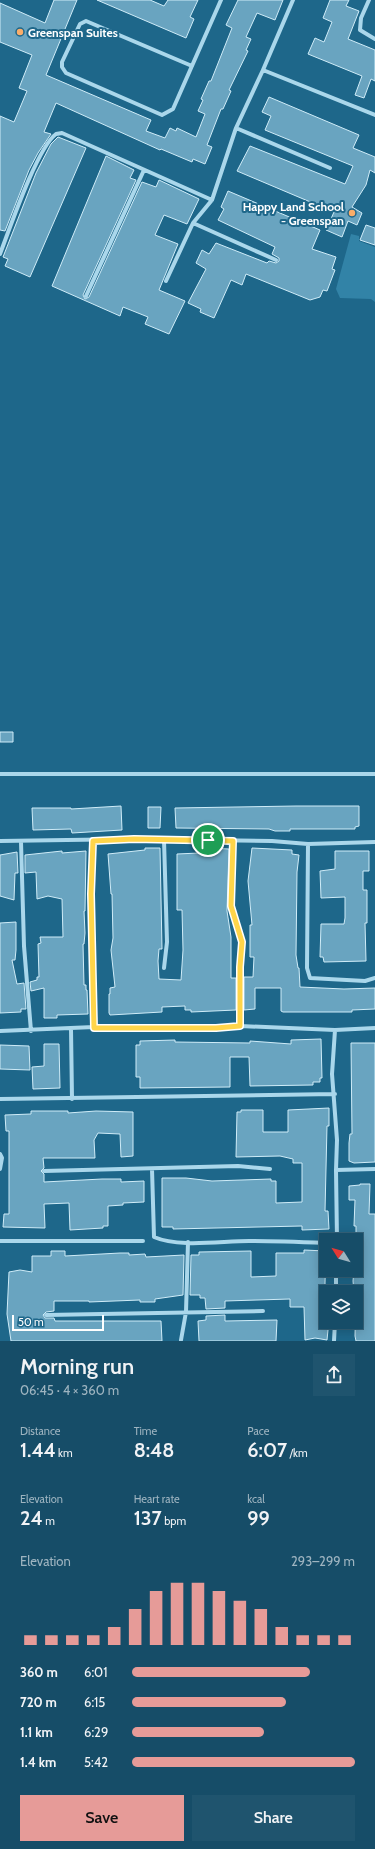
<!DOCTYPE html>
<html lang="en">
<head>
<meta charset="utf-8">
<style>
  :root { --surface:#164d68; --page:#1f546e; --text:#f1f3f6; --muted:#9eb4c0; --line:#35647c; --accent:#e69b98 }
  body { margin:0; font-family:Cabin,sans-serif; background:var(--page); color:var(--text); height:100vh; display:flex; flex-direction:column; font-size:15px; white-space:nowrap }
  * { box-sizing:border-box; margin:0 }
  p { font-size:13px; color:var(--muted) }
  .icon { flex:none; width:22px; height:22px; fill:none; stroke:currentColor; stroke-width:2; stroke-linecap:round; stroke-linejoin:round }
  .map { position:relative; height:1341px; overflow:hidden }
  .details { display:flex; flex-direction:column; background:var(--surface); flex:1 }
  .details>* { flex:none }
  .needle { width:26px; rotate:307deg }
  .tools { position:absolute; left:319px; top:1233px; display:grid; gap:8px }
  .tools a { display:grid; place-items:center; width:44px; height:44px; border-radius:0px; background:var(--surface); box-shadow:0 2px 10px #0003,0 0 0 1px var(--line); font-size:20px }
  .scale { position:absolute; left:12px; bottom:10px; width:92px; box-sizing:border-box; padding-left:4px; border:2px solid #fff; border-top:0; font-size:11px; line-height:14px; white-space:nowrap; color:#fff; -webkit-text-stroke:3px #1e678a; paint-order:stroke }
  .pin { position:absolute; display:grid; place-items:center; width:34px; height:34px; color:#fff; margin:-17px; border:2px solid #fff; border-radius:50%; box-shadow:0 1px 4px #0007 }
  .round { display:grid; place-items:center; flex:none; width:42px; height:42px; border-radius:0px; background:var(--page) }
  .overview { display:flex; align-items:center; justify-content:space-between; height:68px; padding:0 20px }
  h1 { font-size:22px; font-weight:600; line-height:30px }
  .figures { display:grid; grid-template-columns:repeat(3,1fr); gap:6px; height:68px; padding:4px 20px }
  .figures div { display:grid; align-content:center }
  .figures b { font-size:20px; font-weight:600 }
  .figures small { font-size:11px; font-weight:400 }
  .figures p { font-size:11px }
  .chart { height:112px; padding:8px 20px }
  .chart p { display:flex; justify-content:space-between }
  .chart svg { width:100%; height:72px; margin-top:4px; stroke:var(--accent); stroke-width:6 }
  .cta { display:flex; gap:8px; margin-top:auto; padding:8px 20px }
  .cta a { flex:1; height:46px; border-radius:0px; background:var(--accent); color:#111; font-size:16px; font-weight:600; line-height:46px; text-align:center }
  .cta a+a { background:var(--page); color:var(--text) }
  ul { padding:0 20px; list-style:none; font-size:13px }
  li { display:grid; grid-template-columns:64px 48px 1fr; align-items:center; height:30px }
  li i { height:10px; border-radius:5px; background:var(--accent) }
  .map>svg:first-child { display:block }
  .green { fill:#3283a7 }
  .building { fill:#69a4c0; stroke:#cfecf8 }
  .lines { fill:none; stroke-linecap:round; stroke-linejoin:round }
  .minor { stroke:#aad7eb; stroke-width:4 }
  .route-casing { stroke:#fff; stroke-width:8 }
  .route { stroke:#ffd54a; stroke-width:5 }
  .poi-dot { fill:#faad69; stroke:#1e678a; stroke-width:1.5 }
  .labels { text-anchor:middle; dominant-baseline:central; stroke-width:4; stroke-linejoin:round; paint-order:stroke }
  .poi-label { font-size:12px; font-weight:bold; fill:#fff; stroke:#1e678a; text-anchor:start }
</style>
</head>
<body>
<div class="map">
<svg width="375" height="1341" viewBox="0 0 375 1341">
  <rect width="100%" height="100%" fill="#1e678a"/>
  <!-- green -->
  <path class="green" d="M351,234L359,236V241L375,247V302L371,299L340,298L336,289Z"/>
  <!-- building -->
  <path class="building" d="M54,0H77L46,75L151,120L146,131L165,138L170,128L176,131L177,128L196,137L205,114L198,111L203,100L201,99L209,81H211L232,28L226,25L238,0H283L275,20L257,13L246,37L251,39L246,50L248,51L229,90L231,91L223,109H221L207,145L212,147L205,164L193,159L192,162L161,149L160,150L56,103L44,132L51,134L38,153L29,170L5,231L0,230V116L14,122L27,91L19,88L32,55L0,42V3L45,23Z
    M97,0H150L164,6L168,0H198L190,17L194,19L186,38Z
    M330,0H349L346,6L359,11L348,39L375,50V81L371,79L364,98L355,95L362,76L308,54L315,38L324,42L332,22L323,18Z
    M269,97L359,135L353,148L375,157V173L370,170L366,185L352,207L362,213L357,225L348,221L342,237L326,230L334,212L237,171L250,146L345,184L353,166L265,130L271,116L262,112Z
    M58,137L86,148L30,277L5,266L8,259L3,257L36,173L51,144Z
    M106,156L134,170L130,178L136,180L83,295L85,299L89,297L142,182L156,187L159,180L199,199L187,224L164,215L155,235L178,244L159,290L185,301L169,334L145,324L148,317L123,307L120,316L52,286Z
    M228,191L320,230L312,249L336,257L332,269L335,270L327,291L323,290L320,297L310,300L246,274L242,285L231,280L214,318L200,312L201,309L188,303L206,269L196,263L202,250L209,254L216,243L267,263L269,261L276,263L279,261V258L272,254L275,247L218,220L224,209L221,207Z
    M366,225L375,228V245L360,240Z
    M0,732H13V742H0Z
    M121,806L122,830L72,833L71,829L33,830L32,808H71V809Z
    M296,806H359V826L355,827V829H290V831H275L269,829L176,828L175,808Z
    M148,807H161L160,828H148Z
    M145,848H160L162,949H159L158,961L159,979L181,980L183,950L182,910H177V854L199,853V851H208V848L229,849L227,911L231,937V978H236V1010L191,1012V1010H185V1006L162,1007V1012L110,1015L109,1013V994H110V988L115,987L111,950L113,938L112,894H111L108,854L145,850Z
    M252,848L292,850V854L299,855L297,872L296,955L298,968H299L300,987L344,989L375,988V1009L352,1010V1012H283L281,1011V988H255V1009L244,1010V977H253L254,957H250V925H252L248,881Z
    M62,851V853L86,851L85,911H84L85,933L84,944H83L84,985H86V990H87L88,1014L57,1015V1018H44V988L31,991L30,982L37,980V977H39L38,944L41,943L40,937H63L62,899L48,896L37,899L36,872L25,873V855Z
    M335,851H369V871H363V890H367V923H365L366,961L324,962L323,957H320L321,924H344L345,918V897L321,898L320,871L335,869Z
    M17,852L18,873H15L14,900L0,896V855Z
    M16,922V950L15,960H12L17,984L24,983L26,1009H21V1012L0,1013V923Z
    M321,1039L322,1078H320V1082H313V1085L250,1086L249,1057H230V1087L140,1088V1077H136V1045H140V1041L175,1040V1042L250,1043V1041L291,1044V1040Z
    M351,1043H375V1162L354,1163L349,1161V1143L350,1134H352Z
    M44,1044H59L60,1088L33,1089L32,1067L44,1066Z
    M0,1045L29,1046L30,1070L0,1069Z
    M329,1108V1126H327L325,1211H328L329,1229L302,1230V1226L173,1229V1227H162V1178H186L212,1181L271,1179V1181H276V1203L302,1202V1163H293V1159L280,1156L236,1157L237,1112H241V1110H263V1132H288V1110Z
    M31,1111H68V1113L96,1111L133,1112V1156L121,1157L120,1134L98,1133L94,1140L95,1158H43L44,1168L41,1171L44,1174V1182L102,1179H121V1182L144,1181V1202L123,1203V1205L108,1206V1226H103V1228L70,1230L69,1203L44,1204L45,1228L3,1227L4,1214H9V1131H6L5,1115L31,1114Z
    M360,1184H370L369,1214H375V1341H356L355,1336L356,1292H354L353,1281L354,1270H356V1226H354L355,1200H349V1186L360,1185Z
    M304,1250L326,1251L325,1283L326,1322L328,1330L327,1340L315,1338L305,1340L304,1307H290V1299L225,1301V1308L206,1309L205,1298H200V1295H190L191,1255H199V1252L251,1251V1277L276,1276V1253H304Z
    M51,1251H65V1256L120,1253H129V1255L145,1254L146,1257L184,1255L183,1295L155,1299V1302H140V1300L89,1302V1301H54V1311L46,1312L43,1315L45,1318H54L55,1321H161L162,1341H11L7,1314L9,1272L20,1270L32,1272V1256H51Z
    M225,1315V1321L277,1320L276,1341H199L198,1321L206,1320V1316Z"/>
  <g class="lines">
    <!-- minor -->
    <path class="minor" d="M293,0L263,70L375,115
      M369,0L361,18L360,30L375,39
      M192,66L86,21L80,24L62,62V67L66,73L162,115L173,109L221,0
      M236,128L330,168
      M193,223L276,260
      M0,254C10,228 37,148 56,134L62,133L212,200
      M166,281L193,223L212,200L236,128L263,70
      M86,296L144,170
      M0,774H375
      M164,840L167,942L164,968
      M0,841L134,839L272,841L308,844L375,842
      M93,841L91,894L94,1027
      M233,841L231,906L242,942L240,967V1026
      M21,842L24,946L31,1031
      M308,844L307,968L310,978L365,981L375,978
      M71,1029L72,1099
      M335,1030L332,1074L337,1140L336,1170L337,1240
      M0,1031L94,1027L216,1029L240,1026L335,1030L375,1028
      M0,1099L335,1094
      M0,1154L2,1158L0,1169
      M152,1169L154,1237C179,1248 221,1241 249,1241C274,1241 300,1242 326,1243
      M336,1170L375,1169
      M44,1171L238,1166L270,1169
      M0,1241H143
      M336,1292V1270
      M46,1315L263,1311
      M181,1340L186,1312L188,1242
      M334,1341L335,1322"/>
  </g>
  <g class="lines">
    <defs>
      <path id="route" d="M134,839L233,841L231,906L242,942L240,967V1026L216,1028H94L91,894L93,841Z"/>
    </defs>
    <!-- route casing -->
    <use href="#route" class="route-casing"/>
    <!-- route -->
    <use href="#route" class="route"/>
  </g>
  <!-- markers -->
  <g class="poi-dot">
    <circle cx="20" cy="32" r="4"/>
    <circle cx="352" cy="213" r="4"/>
  </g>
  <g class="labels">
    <!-- poi labels -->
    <g class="poi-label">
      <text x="28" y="32">Greenspan Suites</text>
      <text x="344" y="206" text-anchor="end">Happy Land School<tspan x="344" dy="14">- Greenspan</tspan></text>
    </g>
  </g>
</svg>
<div class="tools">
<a><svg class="needle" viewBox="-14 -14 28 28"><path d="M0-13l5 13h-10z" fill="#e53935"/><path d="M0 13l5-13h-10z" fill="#9eb4c0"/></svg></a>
<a><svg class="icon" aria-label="layers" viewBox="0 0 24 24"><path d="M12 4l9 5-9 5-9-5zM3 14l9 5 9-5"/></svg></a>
</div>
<div class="scale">50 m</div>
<div class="pin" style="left:208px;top:840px;background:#1e9e55"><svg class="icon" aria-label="arrive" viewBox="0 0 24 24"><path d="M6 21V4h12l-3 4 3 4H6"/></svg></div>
</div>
<section class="details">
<div class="overview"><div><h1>Morning run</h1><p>06:45 · 4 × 360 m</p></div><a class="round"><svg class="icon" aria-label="share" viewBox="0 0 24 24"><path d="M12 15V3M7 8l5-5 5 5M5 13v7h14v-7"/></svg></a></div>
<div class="figures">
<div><p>Distance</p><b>1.44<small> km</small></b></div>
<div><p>Time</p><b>8:48</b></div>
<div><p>Pace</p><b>6:07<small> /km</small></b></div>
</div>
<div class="figures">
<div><p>Elevation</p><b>24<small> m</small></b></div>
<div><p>Heart rate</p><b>137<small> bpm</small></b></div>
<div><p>kcal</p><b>99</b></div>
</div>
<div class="chart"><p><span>Elevation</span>293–299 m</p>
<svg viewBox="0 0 160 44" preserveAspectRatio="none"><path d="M5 44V38M15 44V38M25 44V38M35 44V38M45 44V33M55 44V22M65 44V11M75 44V6M85 44V6M95 44V11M105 44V17M115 44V22M125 44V33M135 44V38M145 44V38M155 44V38"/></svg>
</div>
<ul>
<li><b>360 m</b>6:01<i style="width:80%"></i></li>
<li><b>720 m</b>6:15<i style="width:69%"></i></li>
<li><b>1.1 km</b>6:29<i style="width:59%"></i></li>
<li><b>1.4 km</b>5:42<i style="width:100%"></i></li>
</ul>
<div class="cta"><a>Save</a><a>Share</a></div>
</section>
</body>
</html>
